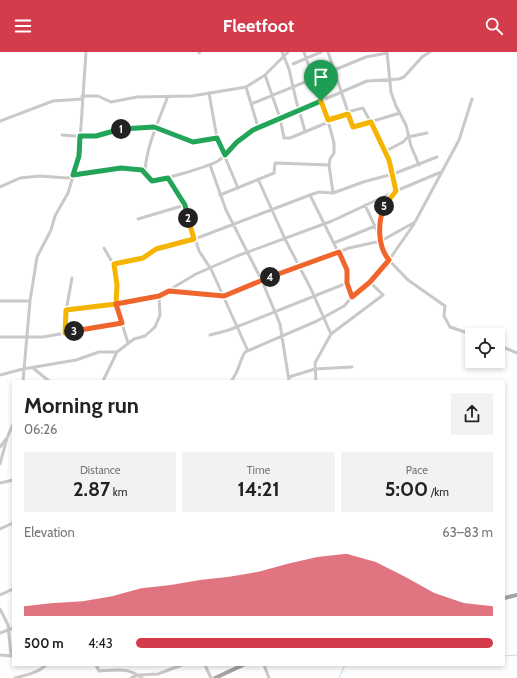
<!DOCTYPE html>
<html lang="en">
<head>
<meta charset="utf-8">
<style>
  :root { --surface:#fff; --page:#f2f2f2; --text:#222; --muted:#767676; --accent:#d43c4c }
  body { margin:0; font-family:Cabin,sans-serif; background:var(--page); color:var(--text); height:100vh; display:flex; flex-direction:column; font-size:15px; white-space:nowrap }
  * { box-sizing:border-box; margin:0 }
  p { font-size:13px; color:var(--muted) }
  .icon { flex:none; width:22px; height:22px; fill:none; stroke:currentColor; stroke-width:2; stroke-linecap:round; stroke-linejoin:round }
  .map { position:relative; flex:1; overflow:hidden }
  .sheet { position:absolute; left:12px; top:328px; width:493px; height:286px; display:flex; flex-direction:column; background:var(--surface); border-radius:0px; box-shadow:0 2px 6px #0003 }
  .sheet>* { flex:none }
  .tools { position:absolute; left:465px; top:276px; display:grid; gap:8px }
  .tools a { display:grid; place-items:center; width:40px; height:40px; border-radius:0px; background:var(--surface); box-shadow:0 2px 6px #0003; font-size:20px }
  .pin { position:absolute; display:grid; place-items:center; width:34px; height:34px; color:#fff; margin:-41px -17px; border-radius:50% 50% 50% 0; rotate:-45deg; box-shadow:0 0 4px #0007 }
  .pin .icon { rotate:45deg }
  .km { position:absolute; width:20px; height:20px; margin:-10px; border-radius:50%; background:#222; color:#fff; font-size:11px; line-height:20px; text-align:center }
  .round { display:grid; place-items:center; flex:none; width:42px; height:42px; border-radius:0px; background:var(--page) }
  .headline { display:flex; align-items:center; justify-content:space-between; height:68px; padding:0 12px }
  h1 { font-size:22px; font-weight:700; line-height:30px }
  .stats { display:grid; grid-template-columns:repeat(3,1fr); gap:6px; height:68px; padding:4px 12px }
  .stats div { display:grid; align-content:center; border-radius:0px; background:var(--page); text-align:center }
  .stats b { font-size:20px; font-weight:700 }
  .stats small { font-size:11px; font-weight:400 }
  .stats p { font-size:11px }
  .chart { height:112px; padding:8px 12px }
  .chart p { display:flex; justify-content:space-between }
  .chart svg { width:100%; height:72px; margin-top:4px; fill:var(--accent); opacity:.7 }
  ul { padding:0 12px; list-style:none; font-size:13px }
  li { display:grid; grid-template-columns:64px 48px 1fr; align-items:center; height:30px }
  li i { height:10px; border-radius:5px; background:var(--accent) }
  header { display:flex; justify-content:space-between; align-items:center; height:52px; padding:0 12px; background:var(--accent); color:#fff; font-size:18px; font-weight:700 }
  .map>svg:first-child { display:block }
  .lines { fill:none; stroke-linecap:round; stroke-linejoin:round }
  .stream { stroke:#c7dbe7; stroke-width:1 }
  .minor { stroke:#c9c9c9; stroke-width:3 }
  .major { stroke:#a4a4a4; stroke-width:4 }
  .split-1-casing { stroke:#fff; stroke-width:8 }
  .split-2-casing { stroke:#fff; stroke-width:8 }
  .split-3-casing { stroke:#fff; stroke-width:8 }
  .split-4-casing { stroke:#fff; stroke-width:8 }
  .split-5-casing { stroke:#fff; stroke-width:8 }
  .split-6-casing { stroke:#fff; stroke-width:8 }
  .split-1 { stroke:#22a559; stroke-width:5 }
  .split-2 { stroke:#22a559; stroke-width:5 }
  .split-3 { stroke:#f5b400; stroke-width:5 }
  .split-4 { stroke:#f0652b; stroke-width:5 }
  .split-5 { stroke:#f0652b; stroke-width:5 }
  .split-6 { stroke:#f5b400; stroke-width:5 }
</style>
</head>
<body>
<header><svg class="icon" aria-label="menu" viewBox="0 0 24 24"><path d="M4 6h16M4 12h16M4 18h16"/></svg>Fleetfoot<svg class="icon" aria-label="search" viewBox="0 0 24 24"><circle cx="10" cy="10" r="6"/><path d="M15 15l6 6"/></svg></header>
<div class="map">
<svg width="517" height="626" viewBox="0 0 517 626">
  <rect width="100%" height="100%" fill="#fff"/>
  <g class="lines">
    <!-- stream -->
    <path class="stream" d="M504,604L517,603
      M339,626L345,613"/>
    <!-- minor -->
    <path class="minor" d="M282,0L289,17L296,48L305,79
      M304,0L327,65L334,91V101L330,107L329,113L333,141
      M328,0L353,75L400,61
      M387,0L391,40L396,54L406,73L411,94L419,113
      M199,1L200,0
      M293,12L321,0
      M265,23L280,66L284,86H290L348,62
      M246,35L258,75
      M209,41L217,86L238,136
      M82,44H98L111,50L137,45L192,44L246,35L265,23L288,0
      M251,52L366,5L387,1
      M347,60L363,56C380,87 389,104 396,139L384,153L380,166L382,197L385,204L408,228L445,254L444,264L450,275L474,283
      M0,69L53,49L82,47
      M62,83L90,85L126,76L154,75L193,90L217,86
      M386,99L403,90L408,85L427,81
      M210,113L226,158L262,229L280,272L289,329
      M145,120C146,95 159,68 168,44
      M168,125L185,153L199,199L211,217L248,299
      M258,127L285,187L310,235L331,282
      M0,135L20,126L40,124L67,126L80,122L121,116L142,118L149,128C156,131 209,114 218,109C231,100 239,87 253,78L367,29L399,27L404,25L422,5L430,0
      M220,143L274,121L275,111L329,113
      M310,143L347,218V231L352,245
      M365,153L380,185
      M138,167L185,153
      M334,191L375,174
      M104,196L115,215L117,238L116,252L128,291
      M114,212L143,206L156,197L200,185L310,143L319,140L333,141L347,136L363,130L393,122L437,105
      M169,239L224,244L349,196L381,189L415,170L459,88L472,47
      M0,249H30
      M66,258L118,252L159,244L196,222L237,204L332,169L396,139L441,120
      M65,281V265L72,226
      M210,283L229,278L347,231
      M0,285H43L122,271
      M498,293L517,301
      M33,316L49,329
      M0,323L23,317L76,308L99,300H117L134,287L145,284L155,275L160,263L159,244
      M289,325L315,317L352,315
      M23,329L30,249L37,205L51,178L55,164L68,141L79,104L86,0
      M103,329L117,300
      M231,329C239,320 239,310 245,300L317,269L344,254L352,245L370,230L389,208L414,172
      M316,329L315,311L331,282L383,243L370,230
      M0,395L6,387
      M0,412L7,386L13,372
      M0,431L13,428
      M0,477L13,471
      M0,543L13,537
      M0,557L8,573L11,603
      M0,581L13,576
      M0,603L13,604
      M96,613L99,619C116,618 127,615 142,626
      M205,613L211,626
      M264,613L269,626
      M15,626C26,623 38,621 46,613
      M131,626L138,623L158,622L182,613"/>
    <!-- major -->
    <path class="major" d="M504,546L517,543
      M215,626L243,613"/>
  </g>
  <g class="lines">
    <defs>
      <path id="split-1" d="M121,77L154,75L193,90L217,86L225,103L237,90L253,78L321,49"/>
      <path id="split-2" d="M121,77L96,84H80L79,104L73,123L121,116L142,118L152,129L168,126L185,153L188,166"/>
      <path id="split-3" d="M74,279L65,281L66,258L116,252L117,233L114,212L143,206L156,197L194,187L188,166"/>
      <path id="split-4" d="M74,279L122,271L116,252L159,244L169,239L224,244L270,225"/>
      <path id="split-5" d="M270,225L339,200L347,218V231L352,245L370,230L389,208C377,194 378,171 384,154"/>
      <path id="split-6" d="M321,49L328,68L348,62L353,75L371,70L389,108L396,139L384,154"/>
    </defs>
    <!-- split-1 casing -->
    <use href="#split-1" class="split-1-casing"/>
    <!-- split-2 casing -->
    <use href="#split-2" class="split-2-casing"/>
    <!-- split-3 casing -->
    <use href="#split-3" class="split-3-casing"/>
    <!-- split-4 casing -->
    <use href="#split-4" class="split-4-casing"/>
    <!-- split-5 casing -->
    <use href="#split-5" class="split-5-casing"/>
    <!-- split-6 casing -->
    <use href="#split-6" class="split-6-casing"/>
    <!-- split-1 -->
    <use href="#split-1" class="split-1"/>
    <!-- split-2 -->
    <use href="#split-2" class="split-2"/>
    <!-- split-3 -->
    <use href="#split-3" class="split-3"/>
    <!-- split-4 -->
    <use href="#split-4" class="split-4"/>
    <!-- split-5 -->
    <use href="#split-5" class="split-5"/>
    <!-- split-6 -->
    <use href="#split-6" class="split-6"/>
  </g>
</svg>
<div class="tools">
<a><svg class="icon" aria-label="locate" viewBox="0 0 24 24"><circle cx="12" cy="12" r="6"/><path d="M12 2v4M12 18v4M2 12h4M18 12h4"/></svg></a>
</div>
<div class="pin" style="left:321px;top:49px;background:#1e9e55"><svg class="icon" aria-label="arrive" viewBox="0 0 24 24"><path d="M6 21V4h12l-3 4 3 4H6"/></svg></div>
<b class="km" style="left:121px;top:77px">1</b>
<b class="km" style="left:188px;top:166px">2</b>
<b class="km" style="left:74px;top:279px">3</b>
<b class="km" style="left:270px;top:225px">4</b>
<b class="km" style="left:384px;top:154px">5</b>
<section class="sheet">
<div class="headline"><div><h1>Morning run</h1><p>06:26</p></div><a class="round"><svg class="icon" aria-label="share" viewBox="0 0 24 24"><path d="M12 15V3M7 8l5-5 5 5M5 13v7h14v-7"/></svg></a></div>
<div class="stats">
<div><p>Distance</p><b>2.87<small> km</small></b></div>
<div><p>Time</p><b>14:21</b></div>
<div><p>Pace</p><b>5:00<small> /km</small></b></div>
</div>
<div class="chart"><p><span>Elevation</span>63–83 m</p>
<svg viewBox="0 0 160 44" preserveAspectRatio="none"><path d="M0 44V38L10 36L20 35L30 32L40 27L50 25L60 22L70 20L80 17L90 12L100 8L110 6L120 11L130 20L140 30L150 36L160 38V44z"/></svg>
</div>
<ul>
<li><b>500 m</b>4:43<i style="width:100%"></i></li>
</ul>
</section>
</div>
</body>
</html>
